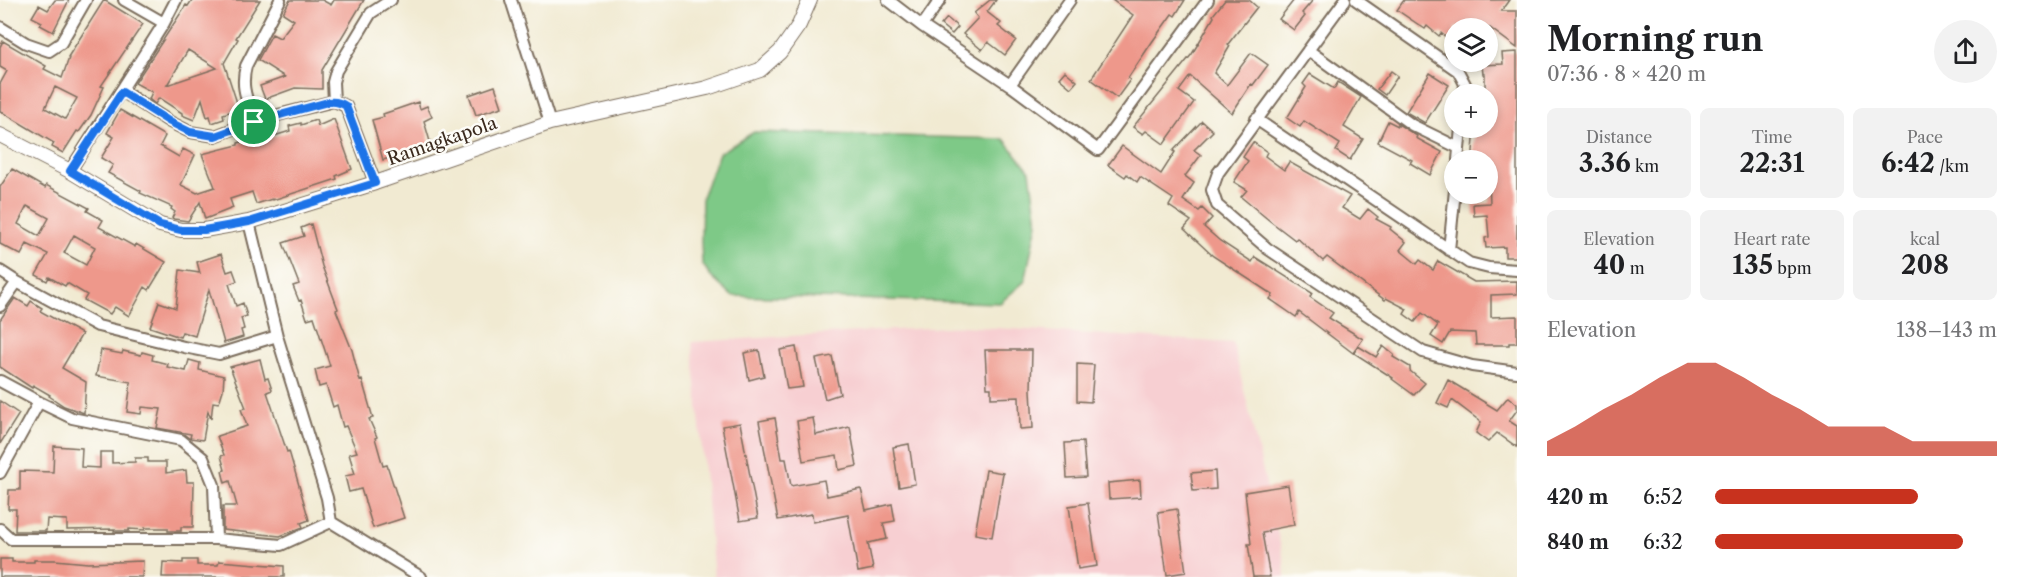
<!DOCTYPE html>
<html lang="en">
<head>
<meta charset="utf-8">
<style>
  :root { --surface:#fff; --page:#f2f2f2; --text:#202124; --muted:#757577; --accent:#c8321e }
  body { margin:0; font-family:"Libre Caslon Text",serif; background:var(--page); color:var(--text); height:100vh; display:flex; flex-direction:column; font-size:22px; white-space:nowrap }
  * { box-sizing:border-box; margin:0 }
  p { font-size:20px; color:var(--muted) }
  .icon { flex:none; width:33px; height:33px; fill:none; stroke:currentColor; stroke-width:2; stroke-linecap:round; stroke-linejoin:round }
  .map { position:relative; flex:1; overflow:hidden }
  .drawer { display:flex; flex-direction:column; background:var(--surface); width:510px }
  .drawer>* { flex:none }
  .controls { position:absolute; left:1444px; top:18px; display:grid; gap:12px }
  .controls a { display:grid; place-items:center; width:54px; height:54px; border-radius:50%; background:var(--surface); box-shadow:0 3px 9px #0003; font-size:30px }
  .pin { position:absolute; display:grid; place-items:center; width:51px; height:51px; color:#fff; margin:-26px; border:3px solid #fff; border-radius:50%; box-shadow:0 2px 6px #0007 }
  .round { display:grid; place-items:center; flex:none; width:63px; height:63px; border-radius:32px; background:var(--page) }
  .head { display:flex; align-items:center; justify-content:space-between; height:102px; padding:0 30px }
  h1 { font-size:33px; font-weight:700; line-height:45px }
  .metrics { display:grid; grid-template-columns:repeat(3,1fr); gap:9px; height:102px; padding:6px 30px }
  .metrics div { display:grid; align-content:center; border-radius:9px; background:var(--page); text-align:center }
  .metrics b { font-size:26px; font-weight:700 }
  .metrics small { font-size:16px; font-weight:400 }
  .metrics p { font-size:16px }
  .chart { height:168px; padding:12px 30px }
  .chart p { display:flex; justify-content:space-between }
  .chart svg { width:100%; height:108px; margin-top:6px; fill:var(--accent); opacity:.7 }
  ul { padding:0 30px; list-style:none; font-size:20px }
  li { display:grid; grid-template-columns:96px 72px 1fr; align-items:center; height:45px }
  li i { height:15px; border-radius:8px; background:var(--accent) }
  main { display:flex; flex:1; min-height:0 }
  .map>svg:first-child { display:block }
  .built { fill:#f7cfd2 }
  .garden { fill:#7ec987; stroke:#5c7a52; stroke-width:1.5 }
  .building { fill:#ee988b; fill-rule:evenodd }
  .lines { fill:none; stroke-linecap:round; stroke-linejoin:round }
  .street-casing { stroke:#7b6d5d; stroke-width:14 }
  .secondary-casing { stroke:#7b6d5d; stroke-width:16 }
  .street { stroke:#fff; stroke-width:10 }
  .secondary { stroke:#fff; stroke-width:14 }
  .route-casing { stroke:#fff; stroke-width:12 }
  .route { stroke:#1a73e8; stroke-width:8 }
  .labels { text-anchor:middle; dominant-baseline:central; stroke-width:5; stroke-linejoin:round; paint-order:stroke }
  .street-label { font-size:18px; fill:#3b2a1e; stroke:#fdfcf7 }
</style>
</head>
<body>
<main>
<div class="map">
<svg width="1517" height="577" viewBox="0 0 1517 577">
  <rect width="100%" height="100%" fill="#fdfcf7"/>
  <filter id="ink" filterUnits="userSpaceOnUse"><feTurbulence type="fractalNoise" baseFrequency=".0167" numOctaves="2"/><feDisplacementMap in="SourceGraphic" scale="12" xChannelSelector="R" yChannelSelector="G"/><feConvolveMatrix kernelMatrix="1 2 1 2 8 2 1 2 1" color-interpolation-filters="sRGB"/></filter>
  <filter id="wash" filterUnits="userSpaceOnUse"><feTurbulence type="fractalNoise" baseFrequency=".008" numOctaves="4" result="noise"/><feDisplacementMap in="SourceGraphic" scale="24" xChannelSelector="R" yChannelSelector="G"/><feGaussianBlur stdDeviation="1.35" result="paint"/><feColorMatrix in="noise" values="0 0 0 0 0 0 0 0 0 0 0 0 0 0 0 0 0 1.4 0 .05"/><feComposite in="paint" operator="in"/></filter>
  <g filter="url(#wash)">
    <rect width="100%" height="100%" fill="#f1ead2"/>
    <!-- built -->
    <path class="built" d="M963,326L1233,343L1284,560L1285,577H714L692,342Z"/>
    <!-- garden -->
    <path class="garden" d="M754,132L1004,139L1030,171L1037,223L1025,281L1000,303L732,296L711,277L702,263L701,242L702,197L719,153Z"/>
    <g id="blocks">
      <!-- building -->
      <path class="building" d="M55,0H69L53,32L40,25L42,22L32,17L39,5L48,10Z
        M104,0L143,24L101,86L104,87L91,115L79,132L77,131L63,153L52,147L54,143L0,111V84L7,71L0,67V47L3,41L46,66L44,69L62,78L69,58L68,57ZM55,87L77,98L65,119L45,108Z
        M192,0H260L236,38L238,39L224,63L239,109L223,114L224,119L212,123L210,116L207,117L202,99L194,120L182,115V113L159,98L155,104L149,99L152,92L135,83L186,5L188,6ZM188,50L217,68L167,85Z
        M290,0H322L331,5L334,0H364L322,70V89L295,88L265,99L260,86L285,77L258,60L272,34L280,38L294,20L283,13Z
        M990,0H996L987,12L1001,23L998,26L1016,40L1005,55L988,42L982,50L963,34L978,18L974,13Z
        M1112,0H1185L1175,16L1172,14L1152,42L1128,78L1130,80L1117,98L1091,79L1133,15Z
        M1225,0H1249L1257,7L1228,44L1230,46L1214,73L1227,85L1251,53L1268,65L1253,85L1251,84L1232,113L1190,76L1179,91L1194,102L1164,144L1146,131L1143,134L1133,127L1192,54L1214,17L1213,15Z
        M1294,0H1313L1302,13L1305,16L1294,30L1279,19Z
        M1404,0H1509L1501,11H1517V48L1490,28H1455V45L1441,33L1439,36L1427,26L1425,29L1397,10Z
        M947,18L958,27L952,34L941,25Z
        M1517,52V257H1505V247L1486,248L1485,238L1489,237L1487,215L1474,216L1473,204L1490,203L1488,160H1474L1473,151L1475,128L1488,129V94H1485V74H1483L1482,65L1503,64L1502,53Z
        M1065,71L1077,81L1071,88L1059,78Z
        M1391,71L1398,76L1385,95L1377,89Z
        M1430,73L1449,85L1425,123L1406,112Z
        M1310,74L1334,89L1338,82L1361,97L1344,127L1363,139L1350,160L1336,151L1340,144L1304,121L1300,127L1287,118L1306,87L1303,84Z
        M495,86L502,107L476,115L469,95Z
        M418,102L420,109L427,106L432,117L424,121L431,145L383,160L372,120L384,117L383,114Z
        M120,110L165,136L160,146L179,157L183,149L195,155L181,185L197,193L215,187L202,154L238,145V143L267,134L268,138L290,131L289,126L301,123V125L316,120L318,126L334,119L352,169L336,176L337,179L273,200L272,199L256,204L252,192L230,199L233,208L205,219L200,202L188,221L174,219L172,218L175,212L171,209L172,207L140,193L141,191L108,173L113,165L101,158L114,137L107,133Z
        M1202,121L1213,131L1194,150L1201,155L1185,176L1194,183L1183,200L1199,211L1202,208L1212,218L1204,227L1220,241L1252,262L1255,257L1312,293L1310,297L1333,313L1329,318L1363,339L1353,353L1299,312L1296,317L1270,299L1273,295L1213,256L1184,229L1191,221L1169,206L1173,199L1140,177L1137,182L1127,174L1125,177L1108,165L1122,146L1161,174L1175,152L1173,151Z
        M1388,121L1398,126V124L1417,136L1416,138L1442,152L1430,175L1410,163L1412,160L1378,142Z
        M1253,142L1267,152L1265,156L1284,170L1289,162L1350,196L1342,208L1360,219L1368,209L1378,217L1376,219L1391,227L1390,229L1406,242L1400,250L1417,264L1420,260L1433,270L1438,261L1474,282L1517,281V294L1491,295V317L1517,316V343H1509V345H1476L1475,333L1450,332L1443,344L1431,336L1438,325L1422,313L1415,322L1404,314L1407,309L1386,298L1385,300L1327,257L1323,261L1297,238L1295,240L1270,221L1241,197L1247,190L1234,182L1248,161L1243,157Z
        M12,169L45,188L46,185L89,208L87,211L103,220L99,227L135,247L136,244L166,262L149,290L145,287L129,316L115,307L110,314L84,300L87,295L67,283L65,286L49,277L47,281L36,275L48,254L27,244L21,255L0,244V187ZM27,206L49,218L39,236L18,224ZM74,235L95,247L86,265L64,253Z
        M311,224L322,266L338,309L336,310L352,350L360,381L362,380L373,418L369,419L377,437L375,438L383,466L387,465L404,518L373,528L361,489L349,492L345,476L355,474L349,454L357,452L346,426L343,427L337,405L333,407L326,385L319,387L315,370L330,366L314,317L307,319L301,300L299,301L293,286L299,284L283,243L304,236L301,228Z
        M221,254L227,272L233,270L237,281L229,284L236,306L243,303L247,316L241,318L244,329L241,330L243,337L224,343L209,290L195,336L182,332L180,337L150,327L159,302L176,308L180,270L200,273L197,262Z
        M15,298L28,306L31,301L42,308L40,311L82,334L62,368L86,382L84,413L64,406L49,396L50,395L33,385L32,388L0,367V320Z
        M1358,346L1376,357L1383,346L1394,355L1393,357L1410,367V371L1425,383L1414,395L1392,379L1393,378L1354,353Z
        M796,347L803,387L787,389L780,350Z
        M101,350L122,354L123,351L141,355L142,352L153,355L152,360L168,364L167,367L186,371L189,360L200,363L199,370L224,376L223,390L219,403L213,402L211,419L208,411L203,440L190,438L191,434L157,428L161,409L142,407L141,414L127,412L131,382L96,376Z
        M759,350L764,376L749,380L744,353Z
        M985,350H1032L1031,390L1033,428L1020,429L1019,397L991,398V388H987Z
        M832,356L840,394L825,399L816,359Z
        M260,359L265,379L268,378L272,390L267,392L287,452L289,451L309,520L301,523L303,527L280,536L223,530V506H237L230,481L225,483L222,471L225,470L221,456L224,455L217,436L247,426L241,409L246,408L230,367Z
        M1077,364L1094,365L1091,402L1077,401Z
        M1448,380L1497,410L1508,397L1517,404V410L1509,421L1517,426V447L1497,433L1488,442L1476,433L1481,422L1452,400L1448,408L1437,403Z
        M0,401L19,414L0,444Z
        M775,418L782,459H786L791,486L824,480L827,496L861,489L866,510L892,504L895,521L883,523L887,539L868,543L873,569L858,572L848,515L813,522L812,514L778,520L759,421Z
        M813,418L816,435L850,427L857,466L839,470L837,455L803,461L797,421Z
        M740,423L758,518L740,521L722,426Z
        M1083,442L1086,477L1067,478L1065,443Z
        M909,444L915,484L899,487L893,447Z
        M54,446L82,448L81,467L100,468V452H112V463L135,462V458H148V462H166V473L186,470L187,482H194L193,527H181V531H168V528H145V530L129,529V531H114L115,529L67,530V520L47,519L46,531H15L16,509H8L9,490H20V471L53,472Z
        M986,470L1003,473L992,537L975,534Z
        M1215,471L1216,489L1193,491L1191,473Z
        M1140,480L1141,497L1109,499L1108,483Z
        M1288,485L1294,525L1268,530V532L1262,533L1270,577H1253L1248,544H1251L1245,492Z
        M1088,503L1097,566L1078,569L1069,506Z
        M1177,509L1186,572L1167,575L1158,512Z
        M0,559H12V562H34V560H55L88,563L143,561L142,577H0Z
        M183,560H197V565H218L219,561L284,566V577H162L163,562L183,563Z"/>
    </g>
  </g>
  <g filter="url(#ink)">
    <use href="#blocks" fill-opacity="0" stroke="#7b6d5d" stroke-width="1.5"/>
    <g class="lines">
      <defs>
        <path id="street" d="M124,0L164,23L176,0
          M511,0L550,123
          M888,0L922,26
          M940,0L922,26L1010,85L1098,150L1208,0
          M1345,0L1218,173L1212,190L1217,205L1268,249L1423,352L1472,366L1517,372
          M1356,0L1458,71L1465,84L1464,94
          M0,27L26,43L49,51L61,43L86,0
          M1308,50L1412,125L1459,148
          M1010,85L1070,0
          M122,91L170,122L190,132L215,136L254,121L334,101L346,106L375,183
          M334,101L333,82L336,71L371,13L391,0
          M1256,119L1469,263L1489,268L1517,270
          M254,121C248,101 240,88 246,66L280,0
          M1458,160L1461,128
          M70,171L164,23
          M249,222L277,336L327,498L331,522L421,577
          M1449,250L1455,190
          M0,271L17,282L0,306
          M17,282L98,326L184,347L219,354L277,336
          M0,381L39,402
          M0,473L39,402L72,418L181,440L203,458L214,485L216,539
          M0,529L11,539H216L281,545L331,522"/>
        <path id="secondary" d="M0,135L70,171L160,225L181,230H204L249,222L375,183L550,123L707,88L760,70L780,52L799,25L810,0"/>
      </defs>
      <!-- street casing -->
      <use href="#street" class="street-casing"/>
      <!-- secondary casing -->
      <use href="#secondary" class="secondary-casing"/>
      <!-- street -->
      <use href="#street" class="street"/>
      <!-- secondary -->
      <use href="#secondary" class="secondary"/>
    </g>
  </g>
  <g class="lines" filter="url(#ink)">
    <defs>
      <path id="route" d="M122,92L170,122L190,132L215,136L254,122L328,102C335,101 340,102 346,106L375,183L249,222L204,230H181L160,225L70,171Z"/>
    </defs>
    <!-- route casing -->
    <use href="#route" class="route-casing"/>
    <!-- route -->
    <use href="#route" class="route"/>
  </g>
  <g class="labels">
    <!-- street labels -->
    <g class="street-label">
      <text transform="translate(442 141) rotate(-19)">Ramagkapola</text>
    </g>
  </g>
</svg>
<div class="controls">
<a><svg class="icon" aria-label="layers" viewBox="0 0 24 24"><path d="M12 4l9 5-9 5-9-5zM3 14l9 5 9-5"/></svg></a>
<a>+</a>
<a>−</a>
</div>
<div class="pin" style="left:254px;top:122px;background:#1e9e55"><svg class="icon" aria-label="arrive" viewBox="0 0 24 24"><path d="M6 21V4h12l-3 4 3 4H6"/></svg></div>
</div>
<section class="drawer">
<div class="head"><div><h1>Morning run</h1><p>07:36 · 8 × 420 m</p></div><a class="round"><svg class="icon" aria-label="share" viewBox="0 0 24 24"><path d="M12 15V3M7 8l5-5 5 5M5 13v7h14v-7"/></svg></a></div>
<div class="metrics">
<div><p>Distance</p><b>3.36<small> km</small></b></div>
<div><p>Time</p><b>22:31</b></div>
<div><p>Pace</p><b>6:42<small> /km</small></b></div>
</div>
<div class="metrics">
<div><p>Elevation</p><b>40<small> m</small></b></div>
<div><p>Heart rate</p><b>135<small> bpm</small></b></div>
<div><p>kcal</p><b>208</b></div>
</div>
<div class="chart"><p><span>Elevation</span>138–143 m</p>
<svg viewBox="0 0 160 44" preserveAspectRatio="none"><path d="M0 44V38L10 32L20 25L30 19L40 12L50 6L60 6L70 12L80 19L90 25L100 32L110 32L120 32L130 38L140 38L150 38L160 38V44z"/></svg>
</div>
<ul>
<li><b>420 m</b>6:52<i style="width:72%"></i></li>
<li><b>840 m</b>6:32<i style="width:88%"></i></li>
</ul>
</section>
</main>
</body>
</html>
